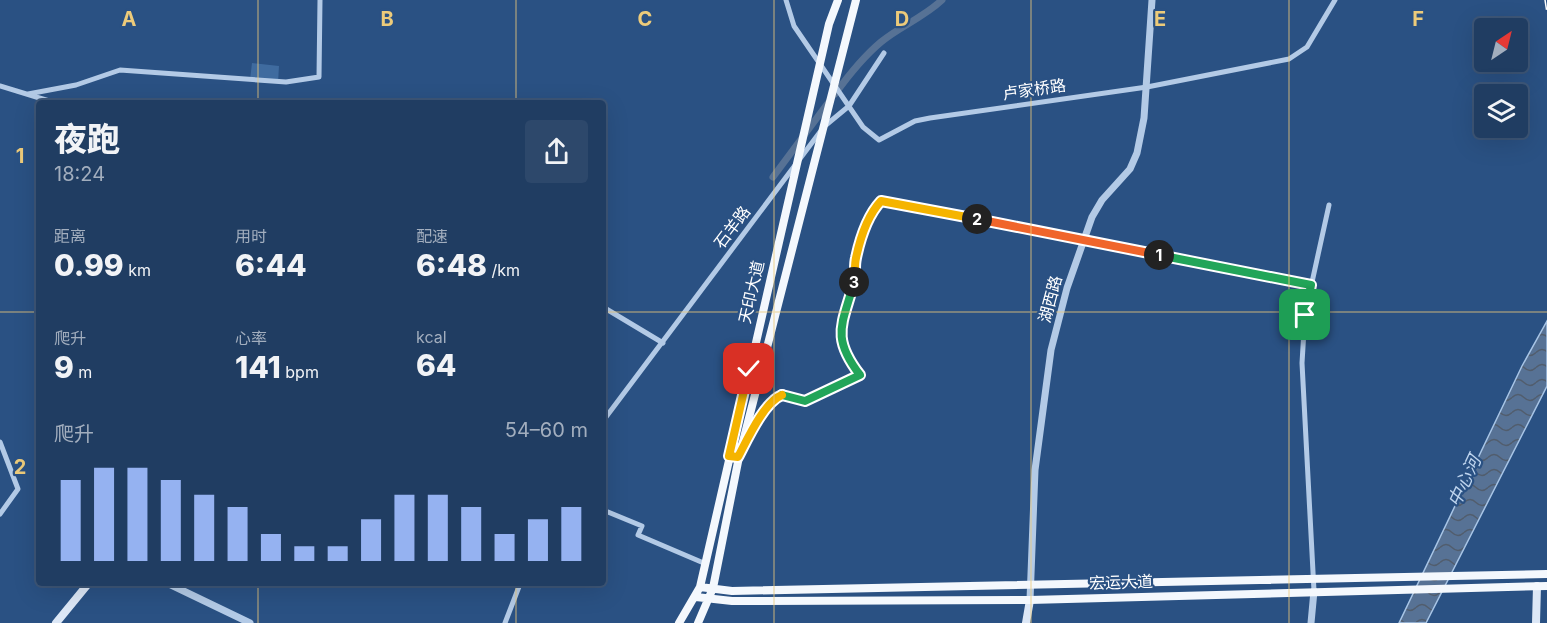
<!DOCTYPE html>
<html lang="zh">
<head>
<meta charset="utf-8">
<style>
  :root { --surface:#203d62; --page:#2d486b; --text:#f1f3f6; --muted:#a2aebe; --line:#3d5677; --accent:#95b2f1 }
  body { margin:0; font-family:Inter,"Noto Sans SC",sans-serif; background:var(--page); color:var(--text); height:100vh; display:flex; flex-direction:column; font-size:22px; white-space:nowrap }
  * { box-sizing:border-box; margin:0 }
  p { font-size:20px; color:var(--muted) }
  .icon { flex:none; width:33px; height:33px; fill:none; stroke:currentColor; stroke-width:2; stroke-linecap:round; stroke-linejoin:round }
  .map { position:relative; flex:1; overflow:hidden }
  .panel { position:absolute; left:36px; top:100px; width:570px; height:486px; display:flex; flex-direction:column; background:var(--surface); border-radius:6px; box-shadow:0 6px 24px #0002,0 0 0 2px var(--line) }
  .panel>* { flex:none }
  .needle { width:39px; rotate:35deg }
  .buttons { position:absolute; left:1474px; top:18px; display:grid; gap:12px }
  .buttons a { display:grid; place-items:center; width:54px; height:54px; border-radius:6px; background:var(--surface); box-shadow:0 6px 24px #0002,0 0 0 2px var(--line); font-size:30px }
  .pin { position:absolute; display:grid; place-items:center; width:51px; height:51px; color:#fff; margin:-26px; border-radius:12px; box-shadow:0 3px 9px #0006 }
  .km { position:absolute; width:30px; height:30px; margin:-15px; border-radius:50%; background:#222; color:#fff; font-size:16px; line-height:30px; text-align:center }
  .round { display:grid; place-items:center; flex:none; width:63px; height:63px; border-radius:6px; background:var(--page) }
  .headline { display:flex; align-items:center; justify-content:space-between; height:102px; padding:0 18px }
  h1 { font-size:33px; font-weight:800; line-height:45px }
  .figures { display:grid; grid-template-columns:repeat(3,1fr); gap:9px; height:102px; padding:6px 18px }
  .figures div { display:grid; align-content:center }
  .figures b { font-size:30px; font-weight:800 }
  .figures small { font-size:16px; font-weight:400 }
  .figures p { font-size:16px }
  .chart { height:168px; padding:12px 18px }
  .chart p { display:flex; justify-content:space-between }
  .chart svg { width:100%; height:108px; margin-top:6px; stroke:var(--accent); stroke-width:6 }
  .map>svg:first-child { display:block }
  .pitch { fill:#3f6b9f }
  .water { fill:url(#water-waves); stroke:#a8c5e6; stroke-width:1.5 }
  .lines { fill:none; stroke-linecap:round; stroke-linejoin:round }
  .canal { stroke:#577295; stroke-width:7 }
  .minor { stroke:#b3cae6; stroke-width:5 }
  .tertiary { stroke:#b3cae6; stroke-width:7 }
  .secondary { stroke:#dce7f6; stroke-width:8 }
  .primary { stroke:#f4f8fd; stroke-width:8 }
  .rail { stroke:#fff; stroke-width:1.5; stroke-dasharray:10 4.5; stroke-linecap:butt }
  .split-1-casing { stroke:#fff; stroke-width:12 }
  .split-2-casing { stroke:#fff; stroke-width:12 }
  .split-3-casing { stroke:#fff; stroke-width:12 }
  .split-4-casing { stroke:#fff; stroke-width:12 }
  .split-5-casing { stroke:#fff; stroke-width:12 }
  .split-1 { stroke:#22a559; stroke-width:8 }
  .split-2 { stroke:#f0652b; stroke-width:8 }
  .split-3 { stroke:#f5b400; stroke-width:8 }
  .split-4 { stroke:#22a559; stroke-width:8 }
  .split-5 { stroke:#f5b400; stroke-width:8 }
  .grid { fill:none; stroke:#edcb7a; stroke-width:1.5; stroke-opacity:0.55 }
  .labels { text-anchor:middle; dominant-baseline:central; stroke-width:4.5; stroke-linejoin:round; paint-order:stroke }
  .street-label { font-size:16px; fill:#fff; stroke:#2a5183 }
  .water-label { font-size:18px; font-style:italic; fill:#bed4ee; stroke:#2a5183 }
  .grid-label { font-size:20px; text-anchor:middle; font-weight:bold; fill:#edcb7a; stroke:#2a5183; stroke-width:4.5; stroke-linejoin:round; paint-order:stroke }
</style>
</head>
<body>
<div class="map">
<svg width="1547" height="623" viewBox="0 0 1547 623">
  <defs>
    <pattern id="water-waves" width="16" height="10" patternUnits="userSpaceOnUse" patternTransform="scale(1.5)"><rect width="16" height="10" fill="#577295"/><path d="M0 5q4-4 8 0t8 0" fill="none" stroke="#515d6d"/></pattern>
  </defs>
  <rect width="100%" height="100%" fill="#2a5183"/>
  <!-- pitch -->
  <path class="pitch" d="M252,63L279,66L278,83L250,80Z"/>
  <!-- water -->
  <path class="water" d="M1547,321V386L1426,623H1399L1522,366Z"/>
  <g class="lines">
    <!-- canal -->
    <path class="canal" d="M835,94C848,76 863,57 881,42C900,26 923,18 942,0
      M773,177L828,103"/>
    <!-- minor -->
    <path class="minor" d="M786,0L794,26L863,127L879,140L915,121L930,118L1147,87L1289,59L1307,47L1335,0
      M0,86L59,104
      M28,94L76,85L120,70L286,82L319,77L320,0
      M826,125L849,106L884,53
      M603,307L663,343
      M603,421L820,132
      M0,442L18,489L0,514
      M746,442L774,398L785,394L805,401L859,375C851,363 842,353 841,338C839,321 848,304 852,288C859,259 859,224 881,201L1311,285
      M603,510L642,526L638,535L706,564
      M1314,591L1302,363L1305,314L1329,205
      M505,623L520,584"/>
    <!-- tertiary -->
    <path class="tertiary" d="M169,584L250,623
      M1030,600L1035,470L1051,350L1067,288L1092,217L1102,200L1130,169L1137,153L1144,118L1152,0
      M1311,623L1314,591"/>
    <!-- secondary -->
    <path class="secondary" d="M56,623L88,584
      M1026,623L1030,600
      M1536,623L1537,586"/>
    <!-- primary -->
    <path class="primary" d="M700,587L732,591L1547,574
      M696,597L732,601L1030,600L1547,586
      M679,623L700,587L829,24L838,0
      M698,623L713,588L739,457L856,0"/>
    <!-- rail -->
    <path class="rail" d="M1545,0L1547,13"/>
  </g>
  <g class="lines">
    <defs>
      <path id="split-1" d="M1159,255L1311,285L1305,315"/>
      <path id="split-2" d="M977,219L1159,255"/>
      <path id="split-3" d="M854,282C856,274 854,266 856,258C860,239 868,215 881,201L977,219"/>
      <path id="split-4" d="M782,395L805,401L860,375C830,336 843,324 854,282"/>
      <path id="split-5" d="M749,369L729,456L738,457C747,440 764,402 782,395"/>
    </defs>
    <!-- split-1 casing -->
    <use href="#split-1" class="split-1-casing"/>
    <!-- split-2 casing -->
    <use href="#split-2" class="split-2-casing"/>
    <!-- split-3 casing -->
    <use href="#split-3" class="split-3-casing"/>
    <!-- split-4 casing -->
    <use href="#split-4" class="split-4-casing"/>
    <!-- split-5 casing -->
    <use href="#split-5" class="split-5-casing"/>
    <!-- split-1 -->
    <use href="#split-1" class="split-1"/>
    <!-- split-2 -->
    <use href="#split-2" class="split-2"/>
    <!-- split-3 -->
    <use href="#split-3" class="split-3"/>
    <!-- split-4 -->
    <use href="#split-4" class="split-4"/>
    <!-- split-5 -->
    <use href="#split-5" class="split-5"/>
  </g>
  <!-- grid -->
  <path class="grid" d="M258,0V104M516,0V104M774,0V623M1031,0V623M1289,0V623M0,312H39M603,312H1547M258,584V623M516,584V623"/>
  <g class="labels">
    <!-- street labels -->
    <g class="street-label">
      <text transform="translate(1034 89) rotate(-8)">卢家桥路</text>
      <text transform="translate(732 227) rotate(-53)">石羊路</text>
      <text transform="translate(751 292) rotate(-77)">天印大道</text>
      <text transform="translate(1050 299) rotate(-75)">湖西路</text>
      <text transform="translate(1121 582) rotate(-2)">宏运大道</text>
    </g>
    <!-- water labels -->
    <g class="water-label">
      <text transform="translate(1464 481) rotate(-65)">中心河</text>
    </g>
  </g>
  <g class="grid-label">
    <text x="129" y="26">A</text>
    <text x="387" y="26">B</text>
    <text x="645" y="26">C</text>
    <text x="902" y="26">D</text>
    <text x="1160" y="26">E</text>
    <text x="1418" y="26">F</text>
    <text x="20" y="163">1</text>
    <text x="20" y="474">2</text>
  </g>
</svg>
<div class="buttons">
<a><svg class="needle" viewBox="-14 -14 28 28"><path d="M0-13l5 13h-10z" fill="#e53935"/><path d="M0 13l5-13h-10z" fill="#a2aebe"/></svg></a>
<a><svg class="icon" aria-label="layers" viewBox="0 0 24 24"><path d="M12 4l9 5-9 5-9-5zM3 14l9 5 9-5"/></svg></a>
</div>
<div class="pin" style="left:1305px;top:315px;background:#1e9e55"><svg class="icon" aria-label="arrive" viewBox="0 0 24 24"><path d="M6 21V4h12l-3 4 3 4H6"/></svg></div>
<div class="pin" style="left:749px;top:369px;background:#d93025"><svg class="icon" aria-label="check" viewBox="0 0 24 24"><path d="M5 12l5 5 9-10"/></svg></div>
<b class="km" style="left:1159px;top:255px">1</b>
<b class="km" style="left:977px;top:219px">2</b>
<b class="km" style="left:854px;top:282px">3</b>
<section class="panel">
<div class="headline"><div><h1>夜跑</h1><p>18:24</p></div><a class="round"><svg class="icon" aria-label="share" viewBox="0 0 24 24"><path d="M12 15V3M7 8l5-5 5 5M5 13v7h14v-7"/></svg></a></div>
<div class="figures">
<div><p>距离</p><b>0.99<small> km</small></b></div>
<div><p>用时</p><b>6:44</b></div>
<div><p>配速</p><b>6:48<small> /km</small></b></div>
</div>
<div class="figures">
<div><p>爬升</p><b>9<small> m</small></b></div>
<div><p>心率</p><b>141<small> bpm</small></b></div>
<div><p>kcal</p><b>64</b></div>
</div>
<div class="chart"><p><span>爬升</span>54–60 m</p>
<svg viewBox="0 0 160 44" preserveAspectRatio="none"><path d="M5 44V11M15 44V6M25 44V6M35 44V11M45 44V17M55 44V22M65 44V33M75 44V38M85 44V38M95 44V27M105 44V17M115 44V17M125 44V22M135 44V33M145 44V27M155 44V22"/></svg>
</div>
</section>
</div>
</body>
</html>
